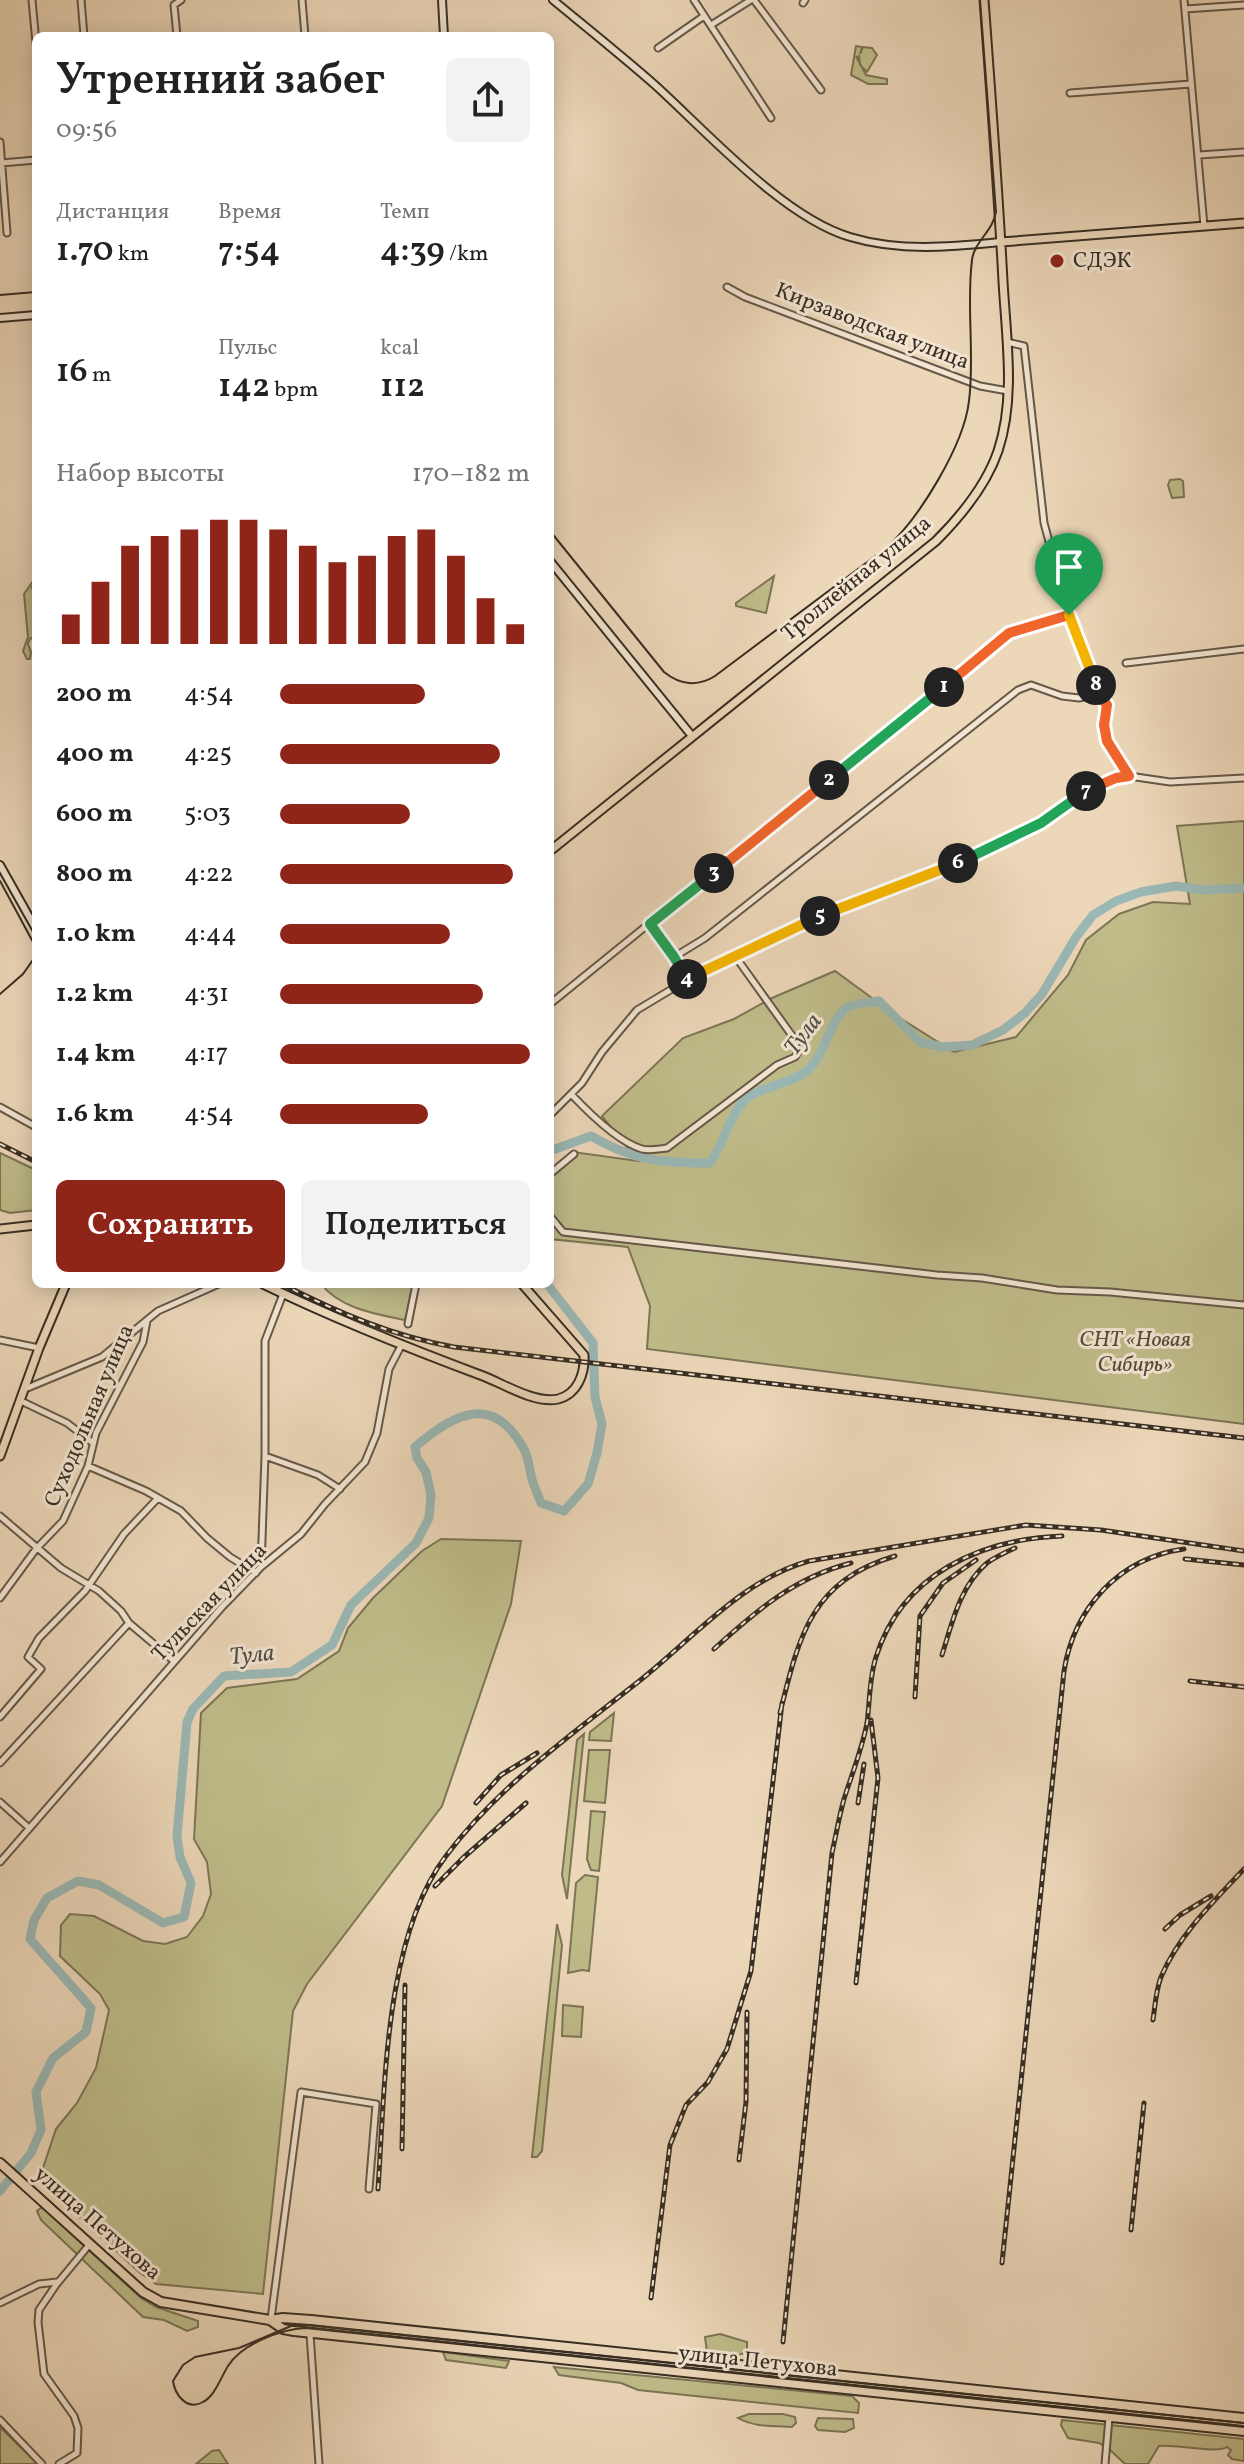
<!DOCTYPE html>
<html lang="ru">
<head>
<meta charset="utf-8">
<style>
  :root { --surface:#fff; --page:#f2f2f2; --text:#222; --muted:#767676; --accent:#8f2418 }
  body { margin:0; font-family:Vollkorn,serif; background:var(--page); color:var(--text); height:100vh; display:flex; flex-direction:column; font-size:30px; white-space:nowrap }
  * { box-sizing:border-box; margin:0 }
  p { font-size:26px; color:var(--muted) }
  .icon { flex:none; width:44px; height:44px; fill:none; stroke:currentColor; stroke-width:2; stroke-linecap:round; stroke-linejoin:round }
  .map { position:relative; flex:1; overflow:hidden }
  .sheet { position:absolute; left:32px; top:32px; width:522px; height:1256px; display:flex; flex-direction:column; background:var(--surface); border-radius:12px; box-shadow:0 4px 20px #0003 }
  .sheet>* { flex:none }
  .pin { position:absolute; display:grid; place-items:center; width:68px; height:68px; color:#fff; margin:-82px -34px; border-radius:50% 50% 50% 0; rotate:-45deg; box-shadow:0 0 8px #0007 }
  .pin .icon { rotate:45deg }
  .km { position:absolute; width:40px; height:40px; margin:-20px; border-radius:50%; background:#222; color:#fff; font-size:22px; line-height:40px; text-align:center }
  .round { display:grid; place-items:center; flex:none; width:84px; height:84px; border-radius:12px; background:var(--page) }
  .summary { display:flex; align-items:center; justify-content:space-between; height:136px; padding:0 24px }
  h1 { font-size:44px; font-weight:600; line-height:60px }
  .metrics { display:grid; grid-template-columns:repeat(3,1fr); gap:12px; height:136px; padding:8px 24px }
  .metrics div { display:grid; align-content:center }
  .metrics b { font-size:34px; font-weight:600 }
  .metrics small { font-size:22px; font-weight:400 }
  .metrics p { font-size:22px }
  .chart { height:224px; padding:16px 24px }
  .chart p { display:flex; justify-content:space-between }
  .chart svg { width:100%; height:144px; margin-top:8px; stroke:var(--accent); stroke-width:6 }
  .button { display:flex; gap:16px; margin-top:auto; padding:16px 24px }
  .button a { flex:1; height:92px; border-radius:12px; background:var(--accent); color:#fff; font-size:32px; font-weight:600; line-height:92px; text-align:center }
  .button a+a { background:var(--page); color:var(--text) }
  ul { padding:0 24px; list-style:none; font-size:26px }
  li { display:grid; grid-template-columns:128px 96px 1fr; align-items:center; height:60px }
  li i { height:20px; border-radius:10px; background:var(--accent) }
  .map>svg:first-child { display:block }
  .green { fill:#bfbc8a; stroke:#7c7556; stroke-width:2 }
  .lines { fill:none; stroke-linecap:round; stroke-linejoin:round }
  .river { stroke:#9ab8b5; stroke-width:9 }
  .street-casing { stroke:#655848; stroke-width:9 }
  .secondary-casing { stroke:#382e23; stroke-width:10 }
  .primary-casing { stroke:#382e23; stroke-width:11 }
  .highway-casing { stroke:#382e23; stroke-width:12 }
  .street { stroke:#f3e5d2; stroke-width:5 }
  .secondary { stroke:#f3e5d2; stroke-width:6 }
  .primary { stroke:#ecd7b9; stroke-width:7 }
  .highway { stroke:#ecd7b9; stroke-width:8 }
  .tram { stroke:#382e23; stroke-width:2 }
  .rail-casing { stroke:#382e23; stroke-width:5 }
  .rail { stroke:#f3e5d2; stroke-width:2; stroke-dasharray:6; stroke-linecap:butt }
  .split-1-casing { stroke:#fff; stroke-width:16 }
  .split-2-casing { stroke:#fff; stroke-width:16 }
  .split-3-casing { stroke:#fff; stroke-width:16 }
  .split-4-casing { stroke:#fff; stroke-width:16 }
  .split-5-casing { stroke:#fff; stroke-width:16 }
  .split-6-casing { stroke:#fff; stroke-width:16 }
  .split-7-casing { stroke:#fff; stroke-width:16 }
  .split-8-casing { stroke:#fff; stroke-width:16 }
  .split-9-casing { stroke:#fff; stroke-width:16 }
  .split-1 { stroke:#f0652b; stroke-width:10 }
  .split-2 { stroke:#22a559; stroke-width:10 }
  .split-3 { stroke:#f0652b; stroke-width:10 }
  .split-4 { stroke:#22a559; stroke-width:10 }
  .split-5 { stroke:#f5b400; stroke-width:10 }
  .split-6 { stroke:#f5b400; stroke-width:10 }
  .split-7 { stroke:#22a559; stroke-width:10 }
  .split-8 { stroke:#f0652b; stroke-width:10 }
  .split-9 { stroke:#f5b400; stroke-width:10 }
  .poi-dot { fill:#8f2418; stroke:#f3e5d2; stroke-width:3 }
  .labels { text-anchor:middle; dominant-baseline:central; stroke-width:6; stroke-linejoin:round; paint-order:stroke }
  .poi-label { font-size:22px; fill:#382e23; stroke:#f3e5d2; text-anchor:start }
  .street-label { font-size:22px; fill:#382e23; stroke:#f3e5d2 }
  .park-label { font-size:22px; font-style:italic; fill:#534a38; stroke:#f3e5d2 }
  .water-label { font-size:24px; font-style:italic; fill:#505048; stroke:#f3e5d2 }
</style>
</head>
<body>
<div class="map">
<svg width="1244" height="2464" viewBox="0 0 1244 2464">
  <rect width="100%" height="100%" fill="#ecd7b9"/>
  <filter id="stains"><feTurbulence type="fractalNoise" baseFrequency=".0025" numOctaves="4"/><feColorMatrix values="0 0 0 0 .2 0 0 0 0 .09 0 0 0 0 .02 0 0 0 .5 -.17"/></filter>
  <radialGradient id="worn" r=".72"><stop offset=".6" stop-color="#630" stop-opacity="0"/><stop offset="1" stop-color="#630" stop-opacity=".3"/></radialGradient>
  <!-- green -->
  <path class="green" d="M856,46L862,47L860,54L863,47L872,48L877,55L867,72L860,65L859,55L858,59L856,56L866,75L887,79V84H868L851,75Z
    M1180,479L1183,481L1184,497L1172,498L1168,485L1170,480Z
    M1056,543H1062L1067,551L1071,583L1064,584L1053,546Z
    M774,576L766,613L736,606V603Z
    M36,577V584L32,587L36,603V636L30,639L28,644L31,652L30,659H27L23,651L28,637L24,594Z
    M848,584L854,590L796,636L786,632Z
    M1244,821V1424L647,1349L650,1306L628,1247L550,1239V1172L573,1152L638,1161L602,1116L683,1038L734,1019L772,998L835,971L895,1015L954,1052L1016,1037L1068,975L1086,940L1119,914L1153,902L1190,904L1177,826Z
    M0,1153L36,1170V1210L10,1213L0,1210Z
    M321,1284L338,1287L351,1284H414L405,1320C376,1314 341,1309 321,1284Z
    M441,1539L521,1541L511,1604L442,1806L307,1984L293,2011L263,2294L156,2284L139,2272L39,2180L56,2129L77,2103L96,2068L109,2010L100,1994L60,1956L61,1925L70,1914L94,1916L143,1941L165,1944L187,1937L203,1916L211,1894L207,1862L194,1839L201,1713L227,1688L297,1679L339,1651L348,1628L373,1598L422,1551Z
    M614,1713L611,1741L589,1740L590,1732Z
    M584,1734L567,1899L562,1875L577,1740Z
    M589,1750H610L605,1803L584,1801Z
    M591,1811L605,1812L599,1871L591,1870L587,1859Z
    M585,1875L598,1877L589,1971L582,1970L568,1973L576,1883Z
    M557,1924L562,1945L542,2151L537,2157H532Z
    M563,2005L583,2007L581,2037L562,2036Z
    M42,2207L141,2298L156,2307L198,2321V2327L187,2331L164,2320L143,2317L41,2220L37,2211Z
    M720,2334L747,2342V2351C737,2359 720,2354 707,2352L705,2337Z
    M443,2352L509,2361L506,2368L446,2360Z
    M554,2367L852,2396L859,2403L858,2413L638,2390L621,2383L559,2375Z
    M749,2414H783L795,2417L796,2423L792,2427C774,2426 753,2427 738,2418Z
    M818,2418L853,2419L854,2428L845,2432L818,2430L815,2426Z
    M1062,2420L1244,2439V2461L1232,2459L1228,2455L1231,2450L1227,2447C1216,2454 1176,2444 1159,2446L1148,2464H1125L1109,2449L1099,2443L1068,2438L1061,2425Z
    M0,2427L38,2464H0Z
    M219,2450L228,2464H196L212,2451Z"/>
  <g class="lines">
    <!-- river -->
    <path class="river" d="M550,1151L591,1136C634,1161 661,1163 710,1163C724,1144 727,1121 742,1103C756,1086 789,1086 808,1070C825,1055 830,1018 848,1007C855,1003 870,1003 879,1001L920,1042L942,1047L972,1045L1003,1030L1025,1013L1042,994L1076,937L1093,915L1116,901L1141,892L1176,886L1203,890L1244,888
      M0,2191L31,2153L41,2130L36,2092L53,2058L86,2032L91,2008L30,1939L34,1920L47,1898L78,1881L99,1885L163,1923L184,1917L191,1883L180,1857L177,1836L187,1722L193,1709L224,1676L291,1672L332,1645L351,1605L416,1543L429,1518L431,1495L426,1472L417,1458L415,1447C453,1414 493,1392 524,1449C529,1458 529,1469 532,1479C534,1487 538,1495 541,1503L564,1511L588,1484L597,1453L602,1424L595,1397L593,1343L547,1284"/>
    <defs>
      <path id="street" d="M32,0L36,43
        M81,0L84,36
        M302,0L305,36
        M694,0L771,118
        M754,0L821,90
        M1184,0L1204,226
        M803,3L805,0
        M1185,9L1244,5
        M711,25L751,0
        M177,36L174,5L181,0
        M658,48L704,16
        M1070,93L1191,84
        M0,142L7,233
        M1199,155L1244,152
        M1,163L36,160
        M727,287L745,297L980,386L1008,391
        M1007,342L1024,346L1044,523L1069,615L1098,694L1107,705L1104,725L1107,741L1129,776
        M1126,663L1244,649
        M650,924L674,957L687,980
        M674,957L705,938L1018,690L1031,685L1062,696L1079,698L1098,694
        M550,1004L989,648L1009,633L1069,615
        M571,1094C588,1112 618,1142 642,1149C650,1151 659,1149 667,1148L777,1065L795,1057L798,1052L793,1037L735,956
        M0,1107L36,1127
        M550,1115L582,1083L602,1052L637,1010L687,980L735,956L828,912L944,870L1041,823L1075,797L1116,778L1129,776L1170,782L1244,778
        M550,1174L574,1154
        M550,1216L563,1232L937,1275L982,1278L1057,1290L1110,1292L1244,1305
        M408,1324L416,1284
        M0,1340L39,1348
        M25,1389L102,1357L158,1311L219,1284
        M21,1401L67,1423L93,1443
        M265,1456L318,1475L340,1489
        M88,1466L146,1491L181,1511L207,1538L230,1557L256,1573
        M0,1516L61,1568L99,1591L121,1611L129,1623L174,1661
        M261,1567L265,1456V1341L283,1294
        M0,1598L36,1549L63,1521L88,1466L96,1433L143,1342L147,1321
        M0,1717L41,1669L28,1657L39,1638L85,1591L124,1534L158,1498
        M0,1763L129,1623
        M0,1802L28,1827
        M0,1862L222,1607L261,1567L301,1534L325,1504L365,1462L377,1433L389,1369L401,1346
        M0,2303L39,2284L57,2282
        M271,2319L301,2092L376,2104L369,2189
        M310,2334L319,2464
        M0,2420L42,2464
        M59,2464L77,2453L78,2428L74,2416L44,2374L38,2322L39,2310L56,2285L89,2245
        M1105,2464L1109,2418"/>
      <path id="secondary" d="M442,0L444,36
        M553,0C587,28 622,56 655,85C708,133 783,217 850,237C900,252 950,247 1001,242
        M0,318L36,315
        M550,561L692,736
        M0,865L36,929"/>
      <path id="primary" d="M1001,242L1244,223
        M550,851L936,541C961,516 986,486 998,451C1016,397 1006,337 1003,281C998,187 991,94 984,0
        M0,1229L36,1225
        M263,1284C335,1319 408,1348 483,1376C504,1384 535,1404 558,1399C578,1394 585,1373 584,1355L522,1284
        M0,1456L39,1348L66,1284"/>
      <path id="highway" d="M0,2163L143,2292L161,2302L270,2320L283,2318L311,2320L1244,2418
        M270,2320L283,2329L294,2331L1244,2431"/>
    </defs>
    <!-- street casing -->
    <use href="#street" class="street-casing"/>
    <!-- secondary casing -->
    <use href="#secondary" class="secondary-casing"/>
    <!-- primary casing -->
    <use href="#primary" class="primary-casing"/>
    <!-- highway casing -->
    <use href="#highway" class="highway-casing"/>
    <!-- street -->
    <use href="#street" class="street"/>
    <!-- secondary -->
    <use href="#secondary" class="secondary"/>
    <!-- primary -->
    <use href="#primary" class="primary"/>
    <!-- highway -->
    <use href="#highway" class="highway"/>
    <!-- tram -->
    <path class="tram" d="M0,295L36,292
      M550,531L664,672C680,685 698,687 715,676L886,548C919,519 964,445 969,401C975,355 966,307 972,260C974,242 993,231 996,212L980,0
      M0,881L33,942L35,957L23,974L0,994
      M1244,2423L306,2325L291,2326L239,2348L195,2357L183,2365L173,2381C175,2395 187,2411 203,2402C215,2396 221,2377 228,2366C242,2344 281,2329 306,2328L1244,2427"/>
    <defs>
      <path id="rail" d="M0,1144L36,1162
        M282,1284C337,1312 392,1336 454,1347L1244,1438
        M1185,1559L1244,1565
        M714,1649C756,1611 795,1577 851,1563
        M942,1655C952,1623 960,1586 987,1563C995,1557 1006,1552 1015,1548
        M1190,1681L1244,1687
        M915,1697L920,1616L943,1583L976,1560
        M780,1713C799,1636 811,1581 895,1556
        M476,1803L501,1775L537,1753
        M858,1803L864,1764
        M435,1886L464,1857L526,1803
        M1165,1929L1180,1915L1211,1896
        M856,1983L878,1778L871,1720
        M1153,2020C1155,2006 1156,1990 1161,1977C1179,1935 1213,1902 1244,1869
        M402,2149L405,1985
        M739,2160L746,2102L747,2012
        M378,2189C385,2090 384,1937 446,1856C499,1785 574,1733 643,1678C695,1636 744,1579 809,1561L1026,1525L1101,1530L1244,1551
        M1131,2230L1144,2103
        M1002,2263L1064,1671C1074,1608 1119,1558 1184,1549
        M651,2298L670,2145L686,2105L708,2082L727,2049L751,1971L782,1703
        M783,2342L832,1853C836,1835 839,1817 844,1799C852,1774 862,1749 867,1723C870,1701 869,1679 876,1657C902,1574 981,1539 1062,1536"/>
    </defs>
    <!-- rail casing -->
    <use href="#rail" class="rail-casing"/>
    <!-- rail -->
    <use href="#rail" class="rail"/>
  </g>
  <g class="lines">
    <defs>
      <path id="split-1" d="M944,687L1009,633L1069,615"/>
      <path id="split-2" d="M829,780L944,687"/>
      <path id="split-3" d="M714,873L829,780"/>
      <path id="split-4" d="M687,979L674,957L650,924L714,873"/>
      <path id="split-5" d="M687,979L820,916"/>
      <path id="split-6" d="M820,916L958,863"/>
      <path id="split-7" d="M958,863L1041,823L1086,791"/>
      <path id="split-8" d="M1086,791L1116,778L1129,776L1107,741L1104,725L1107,705L1098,694L1096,685"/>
      <path id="split-9" d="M1069,615L1096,685"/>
    </defs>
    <!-- split-1 casing -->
    <use href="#split-1" class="split-1-casing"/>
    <!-- split-2 casing -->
    <use href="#split-2" class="split-2-casing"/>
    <!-- split-3 casing -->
    <use href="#split-3" class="split-3-casing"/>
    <!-- split-4 casing -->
    <use href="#split-4" class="split-4-casing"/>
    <!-- split-5 casing -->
    <use href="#split-5" class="split-5-casing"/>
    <!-- split-6 casing -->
    <use href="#split-6" class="split-6-casing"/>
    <!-- split-7 casing -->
    <use href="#split-7" class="split-7-casing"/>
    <!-- split-8 casing -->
    <use href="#split-8" class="split-8-casing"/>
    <!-- split-9 casing -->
    <use href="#split-9" class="split-9-casing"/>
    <!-- split-1 -->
    <use href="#split-1" class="split-1"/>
    <!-- split-2 -->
    <use href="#split-2" class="split-2"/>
    <!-- split-3 -->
    <use href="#split-3" class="split-3"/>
    <!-- split-4 -->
    <use href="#split-4" class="split-4"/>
    <!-- split-5 -->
    <use href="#split-5" class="split-5"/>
    <!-- split-6 -->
    <use href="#split-6" class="split-6"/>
    <!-- split-7 -->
    <use href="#split-7" class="split-7"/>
    <!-- split-8 -->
    <use href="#split-8" class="split-8"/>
    <!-- split-9 -->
    <use href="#split-9" class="split-9"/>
  </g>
  <!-- markers -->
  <circle class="poi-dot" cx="1057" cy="261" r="8"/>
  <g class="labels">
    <!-- poi labels -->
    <g class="poi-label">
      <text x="1073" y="261">СДЭК</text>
    </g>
    <!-- street labels -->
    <g class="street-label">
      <text transform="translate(872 327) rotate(21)">Кирзаводская улица</text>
      <text transform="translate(857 579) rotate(-39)">Троллейная улица</text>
      <text transform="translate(90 1416) rotate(-67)">Суходольная улица</text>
      <text transform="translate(210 1603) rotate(-46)">Тульская улица</text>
      <text transform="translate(97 2224) rotate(41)">улица Петухова</text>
      <text transform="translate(758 2362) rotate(6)">улица Петухова</text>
    </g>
    <!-- park labels -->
    <g class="park-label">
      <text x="1135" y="1340">СНТ «Новая<tspan x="1135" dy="25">Сибирь»</tspan></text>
    </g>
    <!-- water labels -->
    <g class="water-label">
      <text transform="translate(804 1035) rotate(-53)">Тула</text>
      <text transform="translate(252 1656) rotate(-6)">Тула</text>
    </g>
  </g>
  <rect width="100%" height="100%" filter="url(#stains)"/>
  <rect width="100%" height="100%" fill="url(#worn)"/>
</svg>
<div class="pin" style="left:1069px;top:615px;background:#1e9e55"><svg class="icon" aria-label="arrive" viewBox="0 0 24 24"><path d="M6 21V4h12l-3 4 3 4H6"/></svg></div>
<b class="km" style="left:944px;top:687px">1</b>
<b class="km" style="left:829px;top:780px">2</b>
<b class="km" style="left:714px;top:873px">3</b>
<b class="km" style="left:687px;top:979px">4</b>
<b class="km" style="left:820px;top:916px">5</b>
<b class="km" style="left:958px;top:863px">6</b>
<b class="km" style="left:1086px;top:791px">7</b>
<b class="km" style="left:1096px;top:685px">8</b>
<section class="sheet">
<div class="summary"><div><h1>Утренний забег</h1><p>09:56</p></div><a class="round"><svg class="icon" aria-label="share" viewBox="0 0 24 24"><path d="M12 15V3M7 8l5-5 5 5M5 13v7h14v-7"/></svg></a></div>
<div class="metrics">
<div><p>Дистанция</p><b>1.70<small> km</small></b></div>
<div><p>Время</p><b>7:54</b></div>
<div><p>Темп</p><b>4:39<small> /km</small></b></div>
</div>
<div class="metrics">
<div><b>16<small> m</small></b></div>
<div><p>Пульс</p><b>142<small> bpm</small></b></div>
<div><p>kcal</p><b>112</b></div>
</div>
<div class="chart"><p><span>Набор высоты</span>170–182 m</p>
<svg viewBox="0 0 160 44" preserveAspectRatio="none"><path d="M5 44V35M15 44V25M25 44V14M35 44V11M45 44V9M55 44V6M65 44V6M75 44V9M85 44V14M95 44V19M105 44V17M115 44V11M125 44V9M135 44V17M145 44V30M155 44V38"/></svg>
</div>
<ul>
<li><b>200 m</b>4:54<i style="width:58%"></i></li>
<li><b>400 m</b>4:25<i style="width:88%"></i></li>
<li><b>600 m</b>5:03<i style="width:52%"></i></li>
<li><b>800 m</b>4:22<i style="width:93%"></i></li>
<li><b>1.0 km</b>4:44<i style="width:68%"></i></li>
<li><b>1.2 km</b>4:31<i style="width:81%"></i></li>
<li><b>1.4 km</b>4:17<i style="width:100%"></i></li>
<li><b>1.6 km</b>4:54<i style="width:59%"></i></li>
</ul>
<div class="button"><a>Сохранить</a><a>Поделиться</a></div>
</section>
</div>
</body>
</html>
